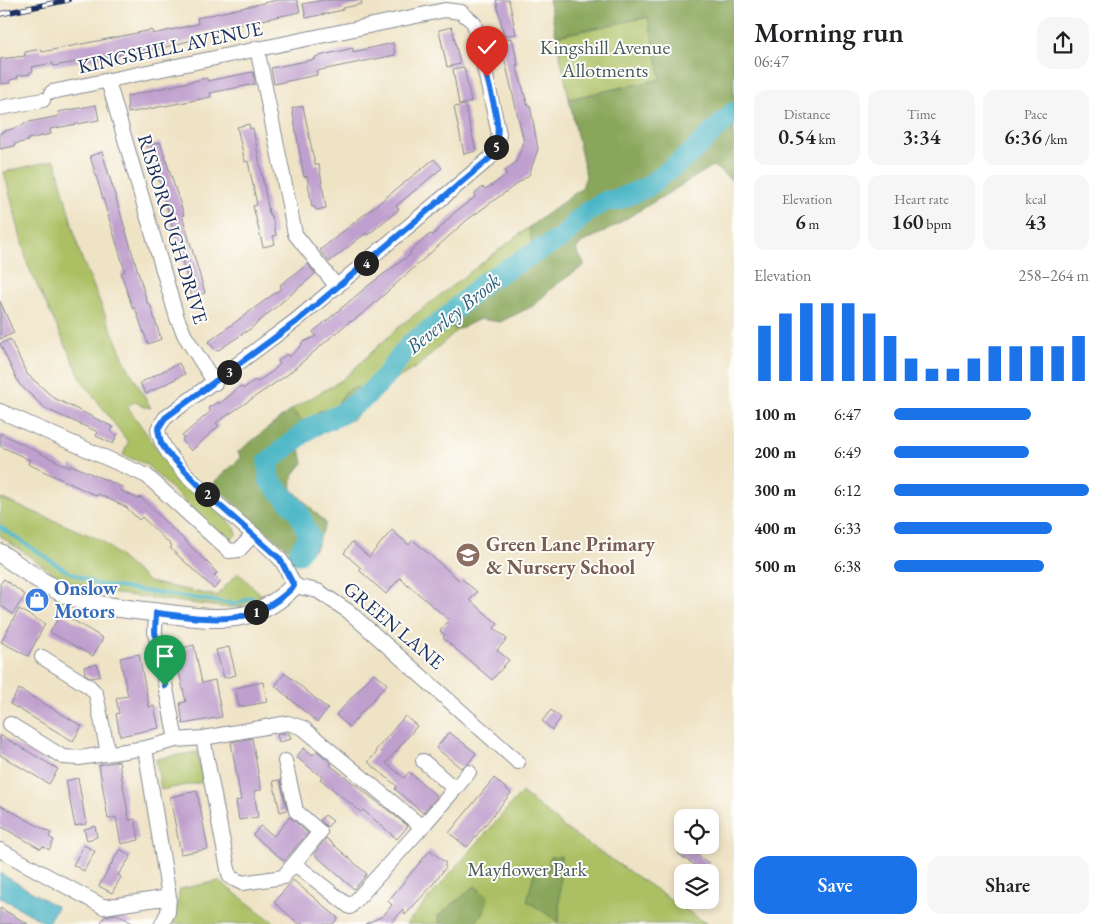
<!DOCTYPE html>
<html lang="en">
<head>
<meta charset="utf-8">
<style>
  :root { --surface:#fff; --page:#f6f6f6; --text:#202124; --muted:#757577; --accent:#1a73e8 }
  body { margin:0; font-family:"EB Garamond",serif; background:var(--page); color:var(--text); height:100vh; display:flex; flex-direction:column; font-size:19px; white-space:nowrap }
  * { box-sizing:border-box; margin:0 }
  p { font-size:16px; color:var(--muted) }
  .icon { flex:none; width:28px; height:28px; fill:none; stroke:currentColor; stroke-width:2; stroke-linecap:round; stroke-linejoin:round }
  .map { position:relative; flex:1; overflow:hidden }
  .sheet { display:flex; flex-direction:column; background:var(--surface); width:375px }
  .sheet>* { flex:none }
  .tools { position:absolute; left:674px; top:809px; display:grid; gap:10px }
  .tools a { display:grid; place-items:center; width:45px; height:45px; border-radius:10px; background:var(--surface); box-shadow:0 2px 8px #0003; font-size:25px }
  .pin { position:absolute; display:grid; place-items:center; width:42px; height:42px; color:#fff; margin:-51px -21px; border-radius:50% 50% 50% 0; rotate:-45deg; box-shadow:0 0 5px #0007 }
  .pin .icon { rotate:45deg }
  .km { position:absolute; width:25px; height:25px; margin:-12px; border-radius:50%; background:#222; color:#fff; font-size:14px; line-height:25px; text-align:center }
  .round { display:grid; place-items:center; flex:none; width:52px; height:52px; border-radius:15px; background:var(--page) }
  .head { display:flex; align-items:center; justify-content:space-between; height:85px; padding:0 20px }
  h1 { font-size:28px; font-weight:600; line-height:38px }
  .figures { display:grid; grid-template-columns:repeat(3,1fr); gap:8px; height:85px; padding:5px 20px }
  .figures div { display:grid; align-content:center; border-radius:12px; background:var(--page); text-align:center }
  .figures b { font-size:21px; font-weight:600 }
  .figures small { font-size:14px; font-weight:400 }
  .figures p { font-size:14px }
  .chart { height:140px; padding:10px 20px }
  .chart p { display:flex; justify-content:space-between }
  .chart svg { width:100%; height:90px; margin-top:5px; stroke:var(--accent); stroke-width:6 }
  .button { display:flex; gap:10px; margin-top:auto; padding:10px 20px }
  .button a { flex:1; height:58px; border-radius:15px; background:var(--accent); color:#fff; font-size:20px; font-weight:600; line-height:58px; text-align:center }
  .button a+a { background:var(--page); color:var(--text) }
  ul { padding:0 20px; list-style:none; font-size:16px }
  li { display:grid; grid-template-columns:80px 60px 1fr; align-items:center; height:38px }
  li i { height:12px; border-radius:6px; background:var(--accent) }
  main { display:flex; flex:1; min-height:0 }
  .map>svg:first-child { display:block }
  .green { fill:#acc064; stroke:#647861 }
  .forest { fill:#89a65a; stroke:#526a5c }
  .water { fill:#49b5c5; stroke:#327292 }
  .lines { fill:none; stroke-linecap:round; stroke-linejoin:round }
  .stream { stroke:#49b5c5; stroke-width:4 }
  .river { stroke:#49b5c5; stroke-width:21 }
  .building { fill:#bf9fce }
  .minor-casing { stroke:#858992; stroke-width:16 }
  .tertiary-casing { stroke:#858992; stroke-width:20 }
  .minor { stroke:#fff; stroke-width:14 }
  .tertiary { stroke:#fff; stroke-width:18 }
  .rail-casing { stroke:#1b2f5e; stroke-width:5.5 }
  .rail { stroke:#fdfcf7; stroke-width:4; stroke-dasharray:11; stroke-linecap:butt }
  .route-casing { stroke:#fff; stroke-width:10 }
  .route { stroke:#1a73e8; stroke-width:6 }
  .labels { text-anchor:middle; dominant-baseline:central; stroke-width:4; stroke-linejoin:round; paint-order:stroke }
  .street-label { font-size:20px; fill:#1b2f5e; stroke:#fdfcf7 }
  .park-label { font-size:20px; fill:#465a60; stroke:#fdfcf7 }
  .education-label { font-size:20px; font-weight:bold; fill:#785e54; stroke:#fdfcf7; text-anchor:start }
  .shop-label { font-size:20px; font-weight:bold; fill:#366cbe; stroke:#fdfcf7; text-anchor:start }
  .water-label { font-size:21px; font-style:italic; fill:#2b5e82; stroke:#fdfcf7 }
</style>
</head>
<body>
<main>
<div class="map">
<svg width="734" height="924" viewBox="0 0 734 924">
  <rect width="100%" height="100%" fill="#fdfcf7"/>
  <filter id="ink" filterUnits="userSpaceOnUse"><feTurbulence type="fractalNoise" baseFrequency=".02" numOctaves="2"/><feDisplacementMap in="SourceGraphic" scale="10" xChannelSelector="R" yChannelSelector="G"/><feConvolveMatrix kernelMatrix="1 2 1 2 8 2 1 2 1" color-interpolation-filters="sRGB"/></filter>
  <filter id="wash" filterUnits="userSpaceOnUse"><feTurbulence type="fractalNoise" baseFrequency=".0096" numOctaves="4" result="noise"/><feDisplacementMap in="SourceGraphic" scale="20" xChannelSelector="R" yChannelSelector="G"/><feGaussianBlur stdDeviation="1.12" result="paint"/><feColorMatrix in="noise" values="0 0 0 0 0 0 0 0 0 0 0 0 0 0 0 0 0 1.4 0 .05"/><feComposite in="paint" operator="in"/></filter>
  <g filter="url(#wash)">
    <rect width="100%" height="100%" fill="#efe3c5"/>
    <!-- green -->
    <path class="green" d="M648,17L661,79L569,99L556,36Z
      M55,160L80,254L125,362L151,408L141,406L136,401L127,406L158,450L235,528L237,534L231,540L223,539L146,464L123,455L128,442L83,382L28,266L4,172Z
      M529,227L533,248L530,256L518,265L489,280L475,294L447,303L448,324L457,330L418,366L366,398L363,390L341,398L337,405L331,409L319,411L304,424L292,409L342,380L401,325Z
      M0,498L101,540L149,582L216,596L238,573L262,595L240,607H221L111,593L75,584L56,575L0,536Z
      M197,752L203,782L161,790L156,759Z
      M522,792L566,829L707,924H406Z
      M219,881L276,924H171L176,910L180,889Z"/>
    <!-- forest -->
    <path class="forest" d="M549,0H734C734,12 729,28 734,38V182L713,166L606,231L581,243L576,250L585,265L553,287L533,306L500,322L480,319L457,330L441,315C444,296 462,302 475,294C480,291 484,284 488,280C500,271 524,269 531,254C535,246 530,236 529,227L582,188L586,176L569,99L661,79L648,17L556,36Z
      M354,387L363,390L368,407L351,420L341,425L330,421L299,444L303,463C295,472 290,478 292,489L326,523L315,549L299,558L240,510L213,483L241,458L238,452L292,409L305,424L319,411L331,409L337,405L346,391Z
      M561,856L559,922L527,901L534,873L539,868L547,874L550,857Z
      M475,886L488,897C487,907 481,917 474,924H444L439,922L438,916Z"/>
    <!-- water -->
    <path class="water" d="M0,873L57,907L47,924L0,897Z"/>
    <g class="lines">
      <!-- stream -->
      <path class="stream" d="M0,527L65,570L96,584L235,604L252,597"/>
      <!-- river -->
      <path class="river" d="M298,554L309,536L298,511L269,480L268,462L311,427L339,415L365,397L384,378L410,344L442,321L486,281L564,236L581,217L592,209L606,201L617,200L647,187L690,154L734,112"/>
    </g>
    <g id="blocks">
      <!-- building -->
      <path class="building" d="M277,0H297L300,12L195,34L196,39L162,48L53,66V63L32,67L33,71L30,72V74L17,76L18,78L10,80V83L0,84V59L25,56V52L41,49L42,52L152,30L153,34L198,24L197,18Z
        M324,0H361L362,4L343,8V10L306,18L303,4Z
        M496,0H509L516,34L504,36Z
        M452,27L460,64L447,67L439,30Z
        M512,38L518,65H516L528,106L530,105L538,149L529,175L467,220L367,310L351,322L350,321L287,375L216,423L219,426L191,451L182,440L184,438L182,436L211,411L208,408L218,402L219,404L241,386L243,389L255,380L257,382L273,371L280,364L278,361L287,354L289,357L302,345L301,343L316,336L313,332L369,285L411,254L410,252L422,241L430,234L433,235L454,213L475,197V193L483,187L485,189L494,184L507,174L505,171L516,162L524,142L500,40Z
        M393,43L395,55L316,71L317,75L274,84L271,68L316,59L315,57L353,48V52Z
        M464,67L471,102L459,105L453,69Z
        M253,72L255,84L210,93L211,97L128,113L127,96L207,78V81Z
        M96,105L99,120L50,129L51,134L28,139V141L14,144L15,146L0,149V133L24,125V123L59,116L58,112Z
        M465,105L476,151L464,154L454,107Z
        M303,106L315,165H319L326,208L316,210L315,207H312L307,176L304,177L292,108Z
        M249,124L250,129L253,128L269,213L272,217L276,235L273,236L275,244L263,247L253,206L257,205L248,161L245,162L237,127Z
        M160,142L184,215H182L205,293L192,296L159,180L145,147Z
        M102,152L148,305L150,304L161,339L148,344L135,308L133,309L121,273L125,271L90,156Z
        M434,159L442,168L396,206L399,209L368,235L366,233L329,262L320,250Z
        M308,264L315,274L250,329L217,351L208,342L282,288L280,285Z
        M0,301L14,333L0,339Z
        M10,339L27,374L54,398L113,427L111,432L117,435L113,444L96,436L98,432L46,409L19,384L0,344Z
        M179,363L185,374L146,394L140,383Z
        M0,433L70,468L71,465L122,487L120,490L138,499L140,497L208,563L217,573L214,576L221,582L214,589L170,548L172,546L142,517L139,520L126,507L98,494L97,496L28,464L30,460L0,446Z
        M392,530L409,545L413,540L460,581L462,579L477,592L470,600L498,624L494,628L507,639L497,650L509,660L492,680L443,638L445,635L440,631L449,620L400,578L386,594L359,570L361,568L344,553L352,542L369,557Z
        M4,579L25,595L13,614L0,605V584Z
        M19,609L45,624L28,656L1,642Z
        M61,613L103,638L93,656L50,632Z
        M194,645L202,683L215,680L222,717L183,724L180,703L186,702L174,650Z
        M229,647L236,675L224,678L216,650Z
        M139,654L149,707L154,706L159,728L120,736L116,714L119,713L116,698L128,696L120,658Z
        M97,664L100,676L92,678L85,674L84,667Z
        M285,673L328,709L317,722L275,686Z
        M374,673L387,684L349,727L336,715Z
        M263,682L267,702L239,707L235,688Z
        M19,689L82,726L73,741L10,704Z
        M551,710L561,718L552,730L542,721Z
        M405,716L417,726L386,763L404,778L409,772L437,796L423,813L395,789L397,786L368,762L377,752L375,751Z
        M449,732L476,753L468,764L461,768L436,748Z
        M289,733L291,739L279,742L277,734Z
        M0,735L58,769L49,784L0,755Z
        M252,738L261,790L254,791L258,817L239,820L236,801L241,800L231,742Z
        M304,748L313,755L317,751L331,763L330,765L408,826L397,839L363,810L361,812L320,779L322,777L296,757Z
        M119,761L129,820L135,819L139,840L121,844L116,817L108,819L99,765Z
        M78,778L86,824L75,826L66,781Z
        M494,778L511,793L467,847L449,833Z
        M280,780L287,810L280,812L273,781Z
        M197,791L208,849L181,854L170,797Z
        M0,805L51,833L49,837L54,840L49,850L43,846L41,849L0,826Z
        M325,815L333,821L327,827L320,820Z
        M290,817L308,833L284,861L253,835L260,826L274,836Z
        M95,826L97,837L87,840L84,829Z
        M326,838L367,874L354,889L314,854Z
        M84,845L95,851L84,871L73,865Z
        M683,846L709,863L704,871L678,854Z
        M120,849L131,856L118,875L121,877L112,893L99,886Z
        M430,850L446,863L444,865L446,867L430,888L405,915L403,910L390,924H365L383,916L392,905L388,901Z
        M293,880L338,918L333,924H299L274,902Z
        M0,908L28,924H0Z
        M117,914L134,924H100L105,916Z"/>
    </g>
  </g>
  <g filter="url(#ink)">
    <use href="#blocks" fill-opacity="0" stroke="#858992" stroke-width="1"/>
    <g class="lines">
      <defs>
        <path id="minor" d="M257,48L295,234L337,287
          M108,81L177,318L185,336L215,383
          M52,92L445,10L461,12L474,23L499,134L495,151L489,159L295,321L165,418L158,429C162,469 253,528 280,559C286,566 290,576 294,586L318,591L348,611L518,762
          M0,108L43,100
          M0,411L147,476L229,551L239,550L253,535
          M156,613L155,632L176,740L145,748L169,897L168,912L162,924
          M42,657L90,687L96,694L108,753
          M10,724L63,757L79,758L145,748
          M203,738L288,723L303,728L422,827L455,789L423,761
          M176,740L203,738L228,869L230,877L242,883L283,877L320,832L296,811L285,761
          M455,789L469,772
          M0,850L104,907L169,897
          M295,864L350,907L422,827"/>
        <path id="tertiary" d="M0,553C30,574 57,594 92,604C118,608 143,611 169,614C219,620 256,625 294,586"/>
      </defs>
      <!-- minor casing -->
      <use href="#minor" class="minor-casing"/>
      <!-- tertiary casing -->
      <use href="#tertiary" class="tertiary-casing"/>
      <!-- minor -->
      <use href="#minor" class="minor"/>
      <!-- tertiary -->
      <use href="#tertiary" class="tertiary"/>
      <defs>
        <path id="rail" d="M0,14L68,0"/>
      </defs>
      <!-- rail casing -->
      <use href="#rail" class="rail-casing"/>
      <!-- rail -->
      <use href="#rail" class="rail"/>
    </g>
  </g>
  <g class="lines" filter="url(#ink)">
    <defs>
      <path id="route" d="M165,686L155,632L156,613C210,619 253,629 294,586L280,559L209,496L167,452L161,443L158,429L165,418L296,322L490,158C506,135 493,104 487,77"/>
    </defs>
    <!-- route casing -->
    <use href="#route" class="route-casing"/>
    <!-- route -->
    <use href="#route" class="route"/>
  </g>
  <!-- icons -->
  <defs>
    <symbol id="school-disc" viewBox="-11 -11 22 22"><circle r="9.5" fill="#8d6e63" stroke="#fdfcf7"/><path d="M0-5L7-2L0 1L-7-2ZM-4 1L0 2.5L4 1V4Q0 6-4 4Z" fill="#fff"/></symbol>
    <symbol id="shop-disc" viewBox="-11 -11 22 22"><circle r="9.5" fill="#3f7fe0" stroke="#fdfcf7"/><path d="M-5-2.5h2.3a2.7 3.5 0 0 1 5.4 0H5L5.5 6h-11ZM-1.5-2.5h3a1.5 2.3 0 0 0-3 0Z" fill="#fff"/></symbol>
  </defs>
  <g fill-rule="evenodd">
    <use href="#school-disc" x="454" y="541" width="28" height="28"/>
    <use href="#shop-disc" x="23" y="586" width="28" height="28"/>
  </g>
  <g class="labels">
    <!-- street labels -->
    <g class="street-label">
      <text transform="translate(170 47) rotate(-12)">KINGSHILL AVENUE</text>
      <text transform="translate(173 229) rotate(73)">RISBOROUGH DRIVE</text>
      <text transform="translate(394 625) rotate(40)">GREEN LANE</text>
    </g>
    <!-- park labels -->
    <g class="park-label">
      <text x="605" y="47">Kingshill Avenue<tspan x="605" dy="23">Allotments</tspan></text>
      <text x="527" y="869">Mayflower Park</text>
    </g>
    <!-- education labels -->
    <g class="education-label">
      <text x="486" y="544">Green Lane Primary<tspan x="486" dy="23">&amp; Nursery School</tspan></text>
    </g>
    <!-- shop labels -->
    <g class="shop-label">
      <text x="54" y="588">Onslow<tspan x="54" dy="23">Motors</tspan></text>
    </g>
    <!-- water labels -->
    <g class="water-label">
      <text transform="translate(453 313) rotate(-39)">Beverley Brook</text>
    </g>
  </g>
</svg>
<div class="tools">
<a><svg class="icon" aria-label="locate" viewBox="0 0 24 24"><circle cx="12" cy="12" r="6"/><path d="M12 2v4M12 18v4M2 12h4M18 12h4"/></svg></a>
<a><svg class="icon" aria-label="layers" viewBox="0 0 24 24"><path d="M12 4l9 5-9 5-9-5zM3 14l9 5 9-5"/></svg></a>
</div>
<div class="pin" style="left:165px;top:686px;background:#1e9e55"><svg class="icon" aria-label="arrive" viewBox="0 0 24 24"><path d="M6 21V4h12l-3 4 3 4H6"/></svg></div>
<div class="pin" style="left:487px;top:77px;background:#d93025"><svg class="icon" aria-label="check" viewBox="0 0 24 24"><path d="M5 12l5 5 9-10"/></svg></div>
<b class="km" style="left:256px;top:612px">1</b>
<b class="km" style="left:207px;top:494px">2</b>
<b class="km" style="left:229px;top:372px">3</b>
<b class="km" style="left:366px;top:263px">4</b>
<b class="km" style="left:496px;top:147px">5</b>
</div>
<section class="sheet">
<div class="head"><div><h1>Morning run</h1><p>06:47</p></div><a class="round"><svg class="icon" aria-label="share" viewBox="0 0 24 24"><path d="M12 15V3M7 8l5-5 5 5M5 13v7h14v-7"/></svg></a></div>
<div class="figures">
<div><p>Distance</p><b>0.54<small> km</small></b></div>
<div><p>Time</p><b>3:34</b></div>
<div><p>Pace</p><b>6:36<small> /km</small></b></div>
</div>
<div class="figures">
<div><p>Elevation</p><b>6<small> m</small></b></div>
<div><p>Heart rate</p><b>160<small> bpm</small></b></div>
<div><p>kcal</p><b>43</b></div>
</div>
<div class="chart"><p><span>Elevation</span>258–264 m</p>
<svg viewBox="0 0 160 44" preserveAspectRatio="none"><path d="M5 44V17M15 44V11M25 44V6M35 44V6M45 44V6M55 44V11M65 44V22M75 44V33M85 44V38M95 44V38M105 44V33M115 44V27M125 44V27M135 44V27M145 44V27M155 44V22"/></svg>
</div>
<ul>
<li><b>100 m</b>6:47<i style="width:70%"></i></li>
<li><b>200 m</b>6:49<i style="width:69%"></i></li>
<li><b>300 m</b>6:12<i style="width:100%"></i></li>
<li><b>400 m</b>6:33<i style="width:81%"></i></li>
<li><b>500 m</b>6:38<i style="width:77%"></i></li>
</ul>
<div class="button"><a>Save</a><a>Share</a></div>
</section>
</main>
</body>
</html>
